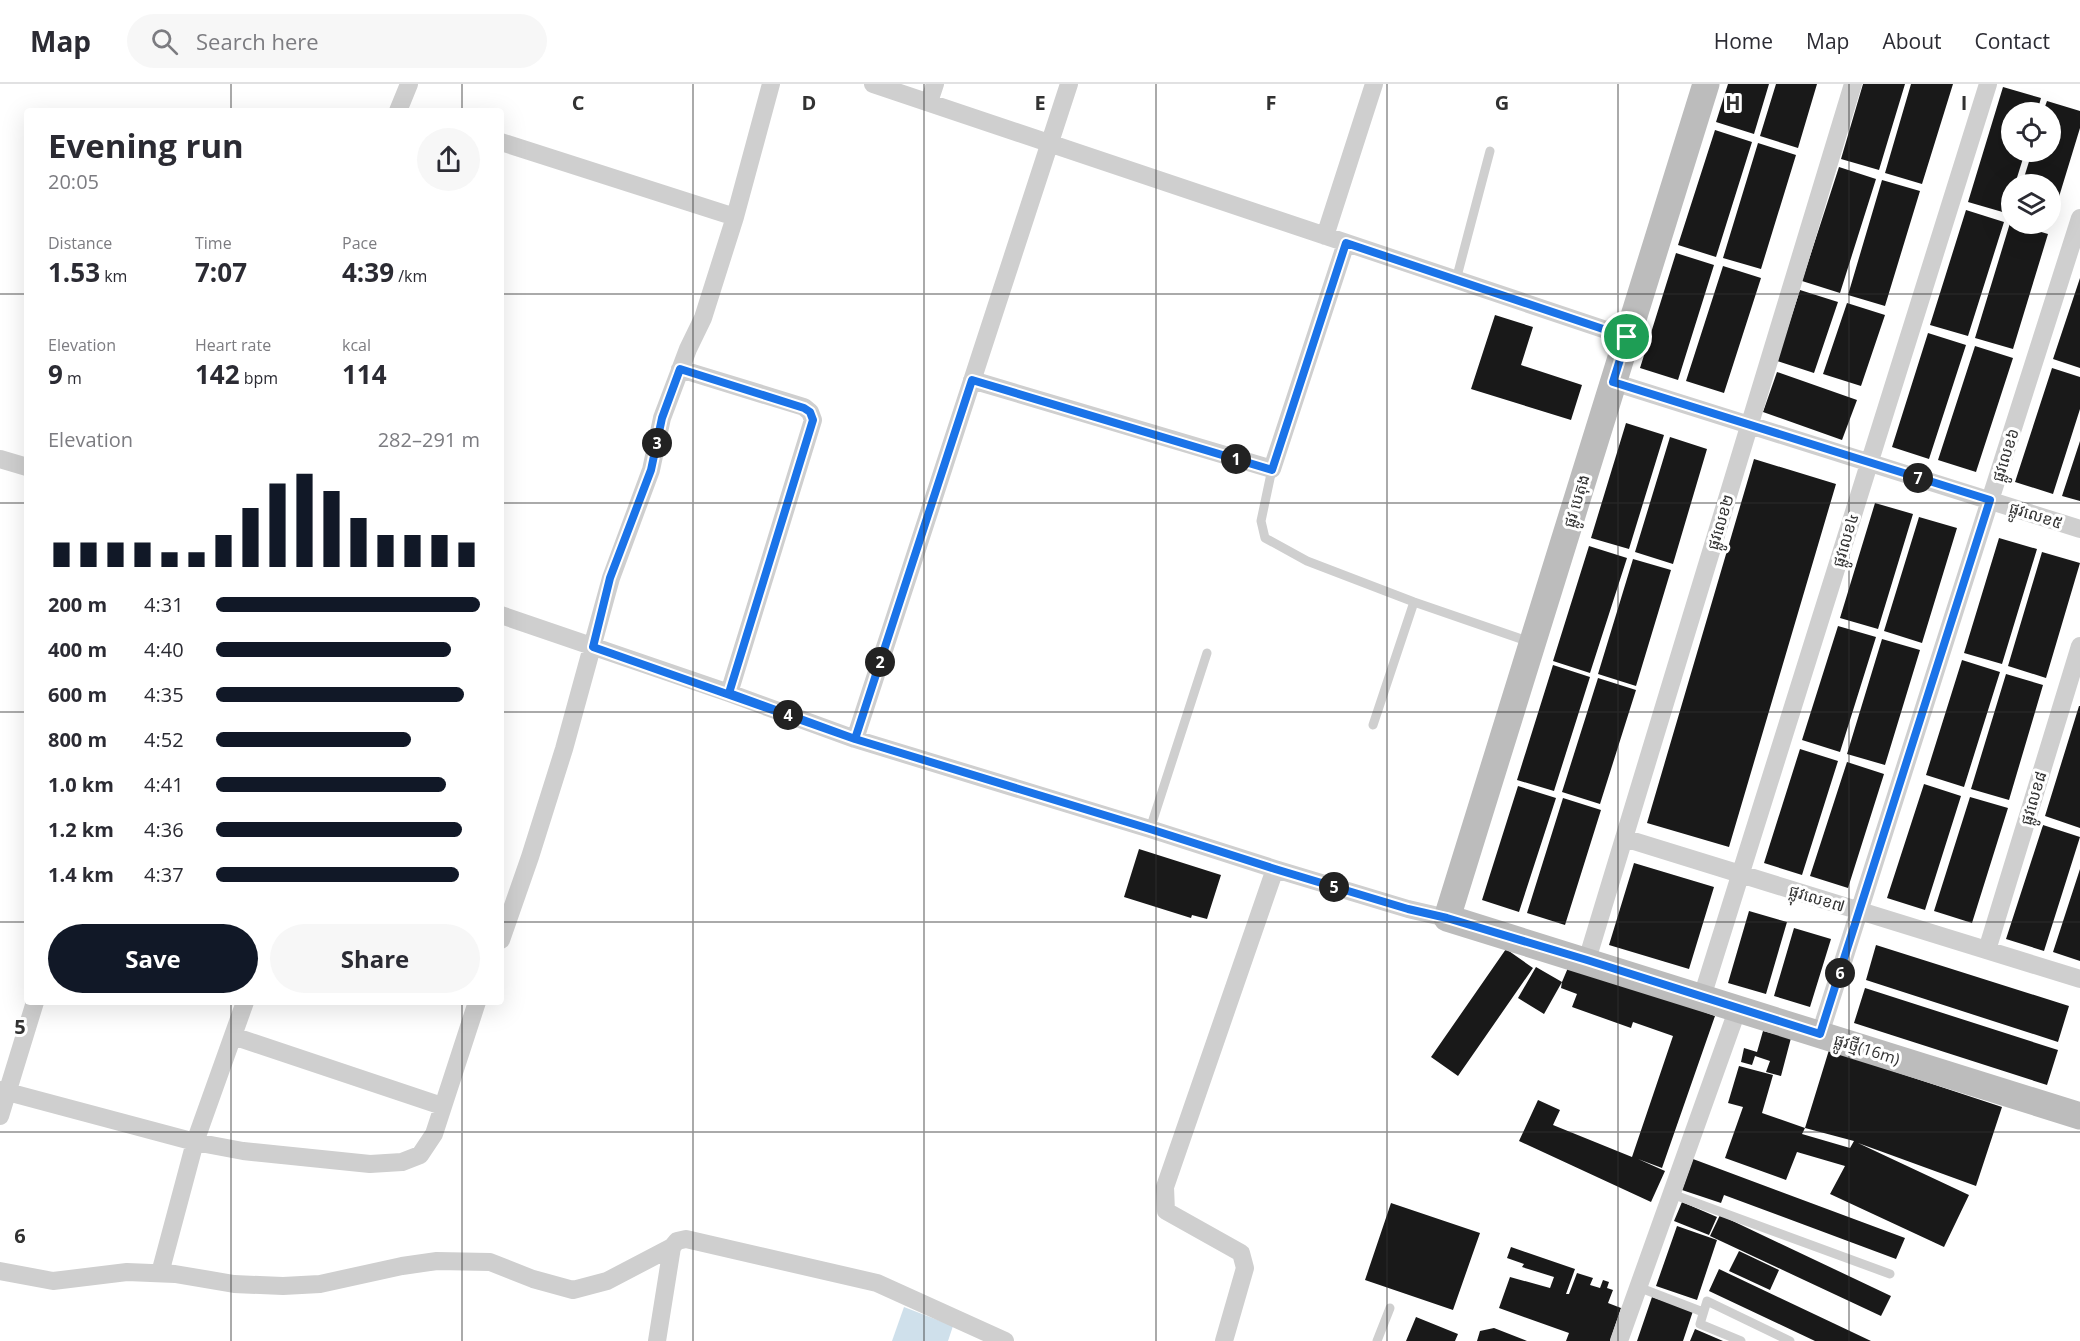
<!DOCTYPE html>
<html lang="en">
<head>
<meta charset="utf-8">
<style>
  :root { --surface:#fff; --page:#f7f7f7; --text:#2b2b33; --muted:#7c7c81; --line:#e1e1e2; --accent:#111827 }
  body { margin:0; font-family:"Open Sans","Noto Sans Khmer",sans-serif; background:var(--page); color:var(--text); height:100vh; display:flex; flex-direction:column; font-size:22px; white-space:nowrap }
  * { box-sizing:border-box; margin:0 }
  p { font-size:20px; color:var(--muted) }
  .icon { flex:none; width:33px; height:33px; fill:none; stroke:currentColor; stroke-width:2; stroke-linecap:round; stroke-linejoin:round }
  .map { position:relative; flex:1; overflow:hidden }
  .drawer { position:absolute; left:24px; top:24px; width:480px; height:897px; display:flex; flex-direction:column; background:var(--surface); border-radius:6px; box-shadow:0 6px 24px #0002 }
  .drawer>* { flex:none }
  .fabs { position:absolute; left:2001px; top:18px; display:grid; gap:12px }
  .fabs a { display:grid; place-items:center; width:60px; height:60px; border-radius:50%; background:var(--surface); box-shadow:0 6px 24px #0002; font-size:30px }
  .pin { position:absolute; display:grid; place-items:center; width:51px; height:51px; color:#fff; margin:-26px; border:3px solid #fff; border-radius:50%; box-shadow:0 2px 6px #0007 }
  .km { position:absolute; width:30px; height:30px; margin:-15px; border-radius:50%; background:#222; color:#fff; font-size:16px; line-height:30px; text-align:center }
  .round { display:grid; place-items:center; flex:none; width:63px; height:63px; border-radius:32px; background:var(--page) }
  .headline { display:flex; align-items:center; justify-content:space-between; height:102px; padding:0 24px }
  h1 { font-size:33px; font-weight:700; line-height:45px }
  .figures { display:grid; grid-template-columns:repeat(3,1fr); gap:9px; height:102px; padding:6px 24px }
  .figures div { display:grid; align-content:center }
  .figures b { font-size:26px; font-weight:700 }
  .figures small { font-size:16px; font-weight:400 }
  .figures p { font-size:16px }
  .chart { height:168px; padding:12px 24px }
  .chart p { display:flex; justify-content:space-between }
  .chart svg { width:100%; height:108px; margin-top:6px; stroke:var(--accent); stroke-width:6 }
  .button { display:flex; gap:12px; margin-top:auto; padding:12px 24px }
  .button a { flex:1; height:69px; border-radius:36px; background:var(--accent); color:#fff; font-size:24px; font-weight:700; line-height:69px; text-align:center }
  .button a+a { background:var(--page); color:var(--text) }
  ul { padding:0 24px; list-style:none; font-size:20px }
  li { display:grid; grid-template-columns:96px 72px 1fr; align-items:center; height:45px }
  li i { height:15px; border-radius:8px; background:var(--accent) }
  header { display:flex; align-items:center; gap:36px; box-sizing:border-box; height:84px; padding:0 30px; background:var(--surface); border-bottom:2px solid var(--line) }
  header strong { font-size:28px }
  nav { display:flex; gap:33px; margin-inline-start:auto; font-size:21px }
  .search { width:420px; height:54px; background:var(--page); display:flex; align-items:center; gap:15px; box-sizing:border-box; padding:0 21px; border-radius:33px; color:var(--muted); font-size:22px }
  .map>svg:first-child { display:block }
  .water { fill:#cfe0eb }
  .building { fill:#191919 }
  .lines { fill:none; stroke-linecap:round; stroke-linejoin:round }
  .lane { stroke:#cfcfcf; stroke-width:9 }
  .street { stroke:#cfcfcf; stroke-width:18 }
  .secondary { stroke:#bcbcbc; stroke-width:27 }
  .route-casing { stroke:#fff; stroke-width:12 }
  .route { stroke:#1a73e8; stroke-width:8 }
  .grid { fill:none; stroke:#323232; stroke-width:1.5; stroke-opacity:0.55 }
  .labels { text-anchor:middle; dominant-baseline:central; stroke-width:6; stroke-linejoin:round; paint-order:stroke }
  .street-label { font-size:16px; fill:#323232; stroke:#fff }
  .grid-label { font-size:20px; text-anchor:middle; font-weight:bold; fill:#323232; stroke:#fff; stroke-width:6; stroke-linejoin:round; paint-order:stroke }
</style>
</head>
<body>
<header>
<strong>Map</strong>
<div class="search"><svg class="icon" aria-label="search" viewBox="0 0 24 24"><circle cx="10" cy="10" r="6"/><path d="M15 15l6 6"/></svg>Search here</div>
<nav><a>Home</a><a>Map</a><a>About</a><a>Contact</a></nav>
</header>
<div class="map">
<svg width="2080" height="1257" viewBox="0 0 2080 1257">
  <rect width="100%" height="100%" fill="#fff"/>
  <!-- water -->
  <path class="water" d="M904,1223L953,1242L948,1257H892Z"/>
  <!-- building -->
  <path class="building" d="M1728,0H1769L1754,50L1716,38Z
    M1776,0H1817L1798,64L1760,52Z
    M1863,0H1905L1879,86L1841,75Z
    M1911,0H1953L1922,100L1885,89Z
    M2003,3L2041,14L2037,28H2012V68H2025L2015,100H2012V111L2006,129L1968,118Z
    M2047,17L2080,27V44L2051,139L2050,100H2022L2032,68H2050V28H2043Z
    M1715,46L1752,58L1716,173L1678,161Z
    M1758,59L1796,71L1761,185L1723,174Z
    M1839,83L1876,95L1840,209L1802,197Z
    M1882,96L1920,107L1885,222L1848,211Z
    M1966,126L2004,138L1968,252L1930,241Z
    M2010,139L2048,150L2013,265L1975,254Z
    M1676,169L1714,181L1678,296L1640,284Z
    M1723,182L1761,194L1724,309L1686,297Z
    M2080,194V284L2053,275Z
    M1800,206L1838,218L1814,289L1777,277Z
    M1847,219L1885,231L1861,302L1823,290Z
    M1495,231L1533,243L1521,281L1582,301L1571,336L1471,305Z
    M1928,249L1966,261L1929,375L1892,363Z
    M1975,262L2013,274L1976,388L1938,376Z
    M2052,284L2080,293V325L2053,410L2015,398Z
    M1777,288L1857,316L1842,356L1763,328Z
    M1626,339L1664,351L1629,465L1591,454Z
    M1670,353L1707,365L1673,480L1635,468Z
    M2080,357V417L2062,412Z
    M1754,375L1836,400L1729,763L1647,739Z
    M1875,419L1913,430L1878,545L1840,534Z
    M1919,433L1957,444L1922,559L1884,547Z
    M1999,454L2037,465L2002,580L1964,569Z
    M1589,462L1627,474L1590,589L1553,577Z
    M2042,468L2080,479L2046,594L2008,582Z
    M1633,475L1671,486L1636,602L1598,590Z
    M1838,542L1876,553L1840,668L1802,656Z
    M1882,555L1920,566L1885,681L1847,670Z
    M1962,576L2000,588L1964,703L1926,691Z
    M1553,581L1590,593L1554,707L1517,696Z
    M2006,590L2043,601L2009,716L1971,705Z
    M1598,594L1636,606L1600,720L1562,708Z
    M2079,622H2080V744L2045,732Z
    M1800,665L1838,677L1802,791L1764,779Z
    M1847,678L1884,690L1848,804L1810,792Z
    M1924,700L1961,712L1925,826L1887,814Z
    M1518,702L1556,714L1519,828L1482,816Z
    M1970,713L2008,724L1972,839L1934,827Z
    M1563,714L1601,726L1565,841L1527,829Z
    M2043,741L2080,753L2044,867L2006,855Z
    M1139,765L1221,791L1207,835L1192,831L1191,834L1124,813Z
    M1634,779L1714,803L1689,885L1609,861Z
    M2080,785V877L2053,868Z
    M1749,827L1787,838L1766,910L1728,899Z
    M1794,844L1831,855L1810,923L1774,912Z
    M1876,861L2069,922L2058,958L1866,896Z
    M1506,865L1533,884L1458,992L1431,973Z
    M1570,879L1715,932L1662,1084L1638,1075L1665,1087L1651,1118L1519,1057L1538,1016L1560,1026L1553,1041L1632,1073L1673,952L1633,938L1631,944L1572,923L1577,910L1561,904L1562,898L1544,930L1518,914L1536,883L1562,898Z
    M1865,904L2058,966L2047,1001L1854,939Z
    M1763,947L1791,954L1781,992L1766,988L1770,977L1755,972L1752,981L1741,978L1744,964L1757,968Z
    M1829,966L2002,1023L1976,1102L1858,1059L1969,1111L1944,1163L1830,1110L1845,1082L1797,1068L1786,1096L1725,1074L1743,1023L1728,1019L1739,982L1773,991L1762,1029L1805,1044L1802,1050L1850,1064L1854,1057L1805,1044Z
    M1693,1075L1905,1154L1896,1175L1724,1111L1721,1119L1682,1106Z
    M1682,1118L1717,1133L1709,1151L1674,1137Z
    M1391,1119L1480,1149L1453,1226L1365,1196Z
    M1720,1131L1891,1212L1881,1232L1710,1152Z
    M1677,1142L1717,1156L1697,1216L1656,1202Z
    M1511,1163L1575,1185L1566,1210H1569L1577,1189L1593,1194L1590,1201L1600,1204L1603,1196L1609,1198L1607,1204L1613,1206L1608,1219L1621,1224L1610,1257H1566L1569,1249L1499,1224L1510,1193L1550,1204L1554,1193L1522,1183L1524,1180L1507,1174Z
    M1739,1167L1779,1186L1770,1206L1729,1187Z
    M1719,1185L1871,1257H1815L1709,1207Z
    M1652,1213L1693,1227L1683,1257H1637Z
    M1416,1233L1458,1250L1455,1257H1406Z
    M1494,1244L1527,1257H1477L1480,1247Z
    M1695,1245L1723,1257H1690Z"/>
  <g class="lines">
    <!-- lane -->
    <path class="lane" d="M1456,196L1490,67
      M1272,385L1261,437L1265,454L1307,477L1414,518L1530,558
      M1373,641L1414,518
      M1150,745L1207,569
      M1672,1110L1890,1190
      M1638,1203L1703,1228
      M1377,1257L1390,1224
      M1741,1257L1700,1240L1707,1217L1790,1257"/>
    <!-- street -->
    <path class="street" d="M873,0L1627,253
      M929,18L935,0
      M398,27L409,0
      M501,58L735,133
      M1325,152L1374,0
      M680,285L804,323L810,328L813,336L729,609
      M972,296L1272,385L1346,159
      M1613,298L2080,445
      M0,375L27,383
      M501,531L729,609L855,655L1150,745L1275,785L1408,825L1447,834
      M855,655L1069,0
      M1624,754L2080,895
      M501,856L530,773L564,665L611,494L651,386L662,334L688,265L703,234L735,133L771,0
      M1987,866L2080,562
      M1587,876L1853,0
      M1702,913L1988,0
      M1820,950L2080,134
      M233,952L442,1022
      M0,1006L195,1058L243,1067L370,1080L402,1078L420,1071L434,1050L477,918
      M0,1032L35,918
      M0,1187L53,1197L127,1188L175,1190L234,1200L283,1202L320,1200L402,1182L437,1177L490,1178L533,1195L573,1206L607,1197L672,1163
      M160,1189L195,1058L245,918
      M657,1257L672,1163L677,1157L686,1155L877,1199L1005,1257
      M1224,1257L1245,1184L1241,1169L1166,1127L1165,1103L1275,785
      M1619,1257L1738,924"/>
    <!-- secondary -->
    <path class="secondary" d="M1706,0L1447,834L2080,1032"/>
  </g>
  <g class="lines">
    <defs>
      <path id="route" d="M1627,253L1346,159L1272,386L972,296L855,655L593,563L610,494L651,386L662,334L680,285L804,324L810,328L813,336L729,609L855,655L1150,745L1275,785L1408,825L1447,834L1587,876L1820,950L1990,416L1613,298L1627,253"/>
    </defs>
    <!-- route casing -->
    <use href="#route" class="route-casing"/>
    <!-- route -->
    <use href="#route" class="route"/>
  </g>
  <!-- grid -->
  <path class="grid" d="M231,0V27M462,0V27M693,0V1257M924,0V1257M1156,0V1257M1387,0V1257M1618,0V1257M1849,0V1257M0,210H27M501,210H2080M0,419H27M501,419H2080M0,628H27M501,628H2080M0,838H27M501,838H2080M231,918V1257M462,918V1257M0,1048H2080"/>
  <g class="labels">
    <!-- street labels -->
    <g class="street-label">
      <text transform="translate(2005 371) rotate(-72)">ផ្លូវលេខ៦</text>
      <text transform="translate(1576 417) rotate(-73)">ផ្លូវ បេតុង</text>
      <text transform="translate(2036 431) rotate(18)">ផ្លូវលេខ៥</text>
      <text transform="translate(1720 438) rotate(-73)">ផ្លូវលេខ២</text>
      <text transform="translate(1845 456) rotate(-73)">ផ្លូវលេខ៤</text>
      <text transform="translate(2033 714) rotate(-73)">ផ្លូវលេខ៨</text>
      <text transform="translate(1817 814) rotate(17)">ផ្លុវលេខ៧</text>
      <text transform="translate(1867 965) rotate(18)">ផ្លូវថ្មី(16m)</text>
    </g>
  </g>
  <g class="grid-label">
    <text x="578" y="26">C</text>
    <text x="809" y="26">D</text>
    <text x="1040" y="26">E</text>
    <text x="1271" y="26">F</text>
    <text x="1502" y="26">G</text>
    <text x="1733" y="26">H</text>
    <text x="1964" y="26">I</text>
    <text x="20" y="950">5</text>
    <text x="20" y="1159">6</text>
  </g>
</svg>
<div class="fabs">
<a><svg class="icon" aria-label="locate" viewBox="0 0 24 24"><circle cx="12" cy="12" r="6"/><path d="M12 2v4M12 18v4M2 12h4M18 12h4"/></svg></a>
<a><svg class="icon" aria-label="layers" viewBox="0 0 24 24"><path d="M12 4l9 5-9 5-9-5zM3 14l9 5 9-5"/></svg></a>
</div>
<div class="pin" style="left:1627px;top:253px;background:#1e9e55"><svg class="icon" aria-label="arrive" viewBox="0 0 24 24"><path d="M6 21V4h12l-3 4 3 4H6"/></svg></div>
<b class="km" style="left:1236px;top:375px">1</b>
<b class="km" style="left:880px;top:578px">2</b>
<b class="km" style="left:657px;top:359px">3</b>
<b class="km" style="left:788px;top:631px">4</b>
<b class="km" style="left:1334px;top:803px">5</b>
<b class="km" style="left:1840px;top:889px">6</b>
<b class="km" style="left:1918px;top:394px">7</b>
<section class="drawer">
<div class="headline"><div><h1>Evening run</h1><p>20:05</p></div><a class="round"><svg class="icon" aria-label="share" viewBox="0 0 24 24"><path d="M12 15V3M7 8l5-5 5 5M5 13v7h14v-7"/></svg></a></div>
<div class="figures">
<div><p>Distance</p><b>1.53<small> km</small></b></div>
<div><p>Time</p><b>7:07</b></div>
<div><p>Pace</p><b>4:39<small> /km</small></b></div>
</div>
<div class="figures">
<div><p>Elevation</p><b>9<small> m</small></b></div>
<div><p>Heart rate</p><b>142<small> bpm</small></b></div>
<div><p>kcal</p><b>114</b></div>
</div>
<div class="chart"><p><span>Elevation</span>282–291 m</p>
<svg viewBox="0 0 160 44" preserveAspectRatio="none"><path d="M5 44V34M15 44V34M25 44V34M35 44V34M45 44V38M55 44V38M65 44V31M75 44V20M85 44V10M95 44V6M105 44V13M115 44V24M125 44V31M135 44V31M145 44V31M155 44V34"/></svg>
</div>
<ul>
<li><b>200 m</b>4:31<i style="width:100%"></i></li>
<li><b>400 m</b>4:40<i style="width:89%"></i></li>
<li><b>600 m</b>4:35<i style="width:94%"></i></li>
<li><b>800 m</b>4:52<i style="width:74%"></i></li>
<li><b>1.0 km</b>4:41<i style="width:87%"></i></li>
<li><b>1.2 km</b>4:36<i style="width:93%"></i></li>
<li><b>1.4 km</b>4:37<i style="width:92%"></i></li>
</ul>
<div class="button"><a>Save</a><a>Share</a></div>
</section>
</div>
</body>
</html>
